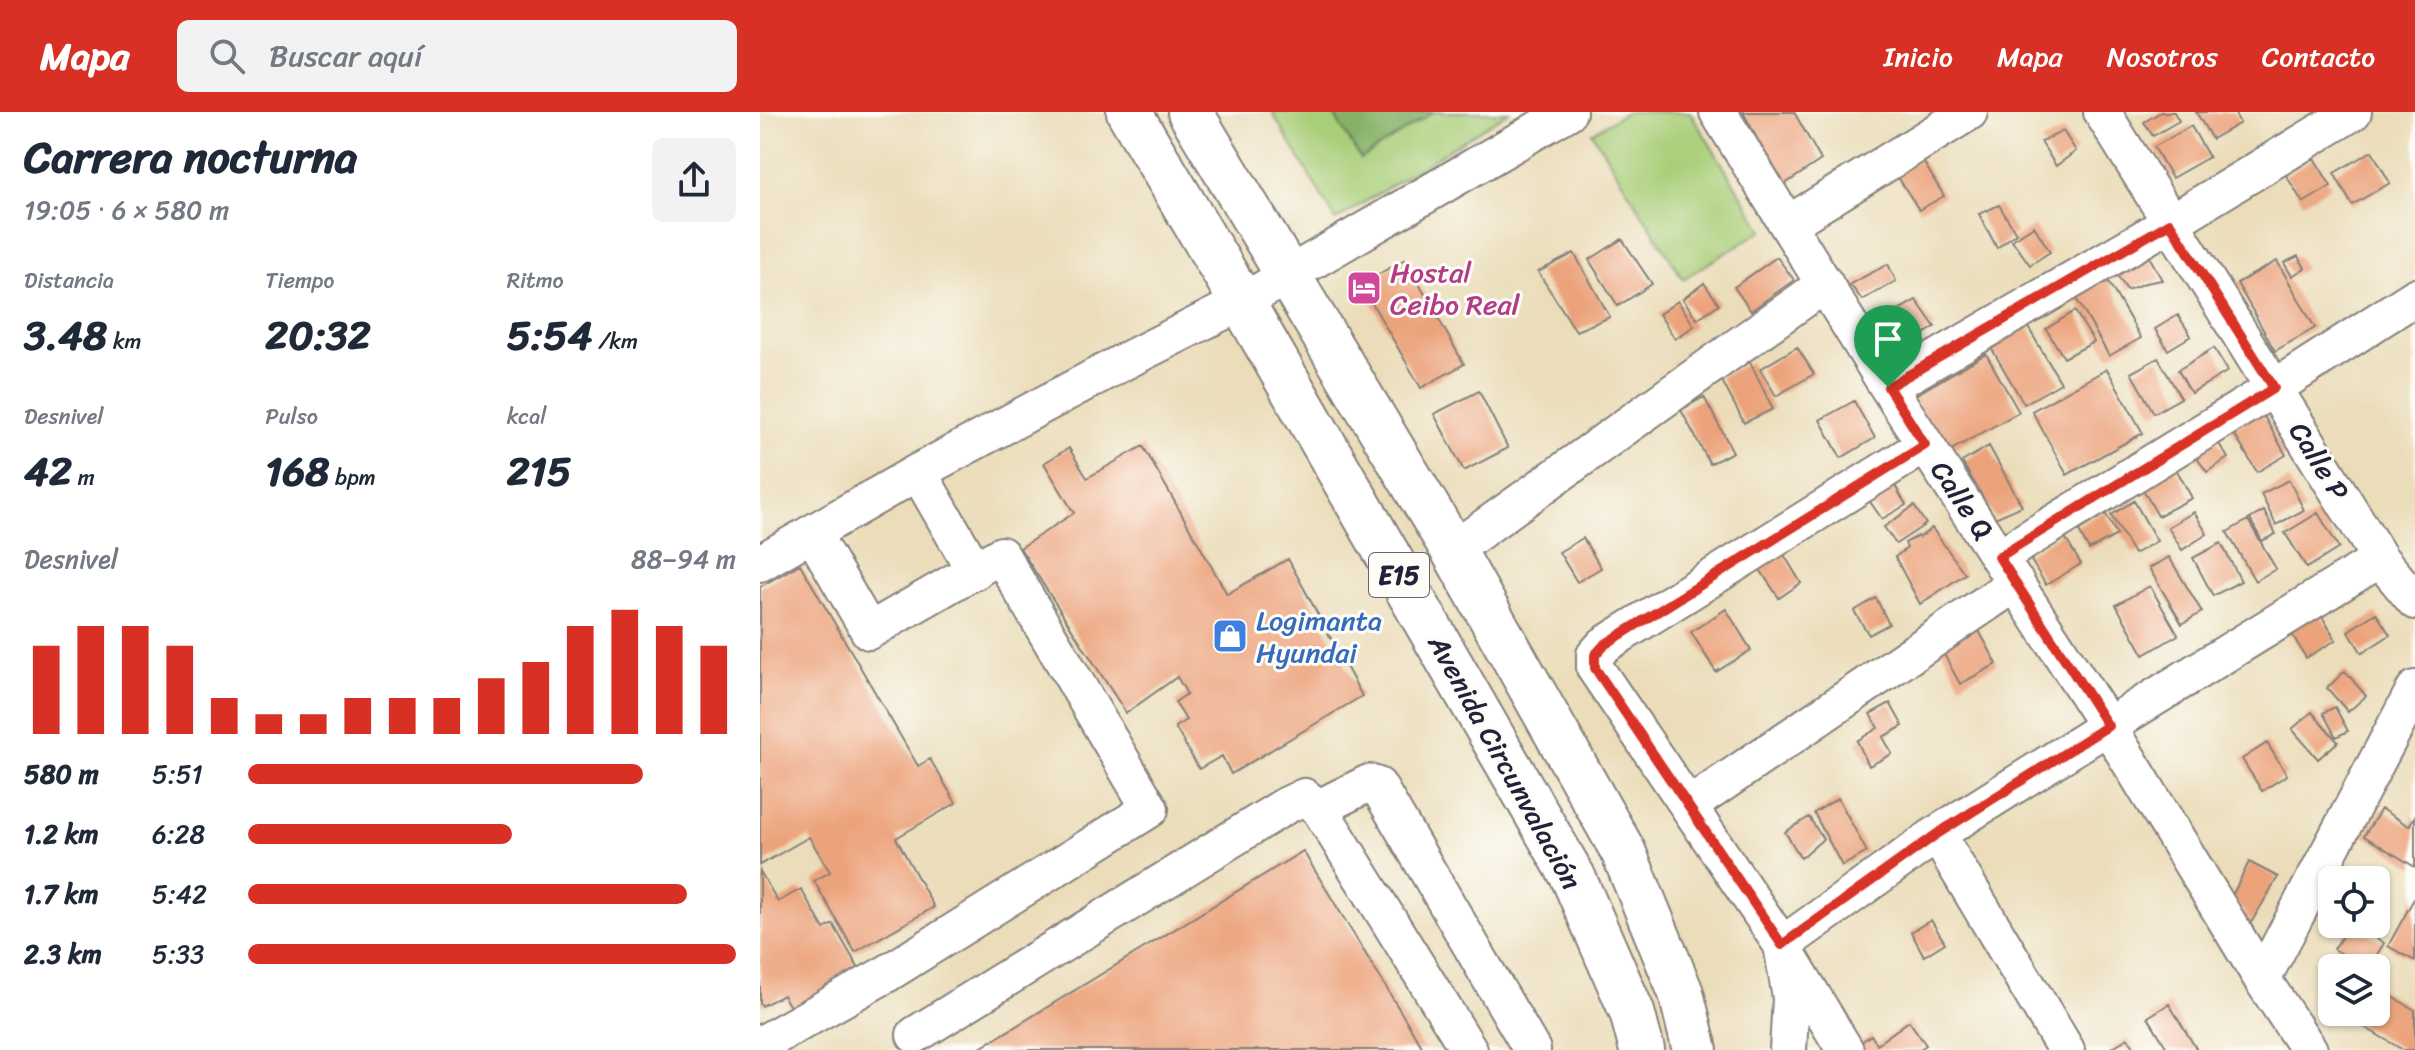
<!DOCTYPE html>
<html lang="es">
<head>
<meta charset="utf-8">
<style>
  :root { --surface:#fff; --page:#f2f2f3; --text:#1f2937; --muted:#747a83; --accent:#d93025 }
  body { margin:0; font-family:Sriracha,sans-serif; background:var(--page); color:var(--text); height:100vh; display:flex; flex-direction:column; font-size:30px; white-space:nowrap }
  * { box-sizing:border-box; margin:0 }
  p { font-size:26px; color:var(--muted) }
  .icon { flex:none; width:44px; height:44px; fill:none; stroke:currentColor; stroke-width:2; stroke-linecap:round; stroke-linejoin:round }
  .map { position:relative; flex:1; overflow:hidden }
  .panel { display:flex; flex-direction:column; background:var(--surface); width:760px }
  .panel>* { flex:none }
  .controls { position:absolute; left:1558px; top:754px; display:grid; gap:16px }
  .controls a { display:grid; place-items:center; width:72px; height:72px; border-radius:12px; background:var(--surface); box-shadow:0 2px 6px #0004; font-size:40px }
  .pin { position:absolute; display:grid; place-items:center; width:68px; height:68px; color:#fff; margin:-82px -34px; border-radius:50% 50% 50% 0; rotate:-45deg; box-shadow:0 0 8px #0007 }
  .pin .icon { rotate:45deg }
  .round { display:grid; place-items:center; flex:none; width:84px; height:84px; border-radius:12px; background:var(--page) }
  .summary { display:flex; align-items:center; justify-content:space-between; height:136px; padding:0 24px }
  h1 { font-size:44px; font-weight:700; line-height:60px }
  .metrics { display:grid; grid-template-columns:repeat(3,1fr); gap:12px; height:136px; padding:8px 24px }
  .metrics div { display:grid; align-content:center }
  .metrics b { font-size:40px; font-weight:700 }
  .metrics small { font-size:22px; font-weight:400 }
  .metrics p { font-size:22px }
  .chart { height:224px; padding:16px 24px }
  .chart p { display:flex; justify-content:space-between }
  .chart svg { width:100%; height:144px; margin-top:8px; stroke:var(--accent); stroke-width:6 }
  ul { padding:0 24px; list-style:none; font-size:26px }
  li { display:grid; grid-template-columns:128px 96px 1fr; align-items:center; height:60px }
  li i { height:20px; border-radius:10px; background:var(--accent) }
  header { display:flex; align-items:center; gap:48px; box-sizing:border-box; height:112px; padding:0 40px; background:var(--accent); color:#fff }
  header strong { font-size:38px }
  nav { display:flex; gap:44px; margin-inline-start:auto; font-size:28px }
  .search { width:560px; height:72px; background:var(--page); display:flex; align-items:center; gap:20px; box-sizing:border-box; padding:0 28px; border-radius:12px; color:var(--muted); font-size:30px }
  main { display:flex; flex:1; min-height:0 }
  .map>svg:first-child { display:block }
  .green { fill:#a9ce78; stroke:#66785a; stroke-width:2 }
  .forest { fill:#86b168; stroke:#546a52; stroke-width:2 }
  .building { fill:#eca37c }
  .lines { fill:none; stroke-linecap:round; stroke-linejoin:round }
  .minor-casing { stroke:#86807a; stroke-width:40 }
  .highway-casing { stroke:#86807a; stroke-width:48 }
  .minor { stroke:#fff; stroke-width:36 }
  .highway { stroke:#fff; stroke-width:44 }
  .route-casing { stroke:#fff; stroke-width:16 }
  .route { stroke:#d93025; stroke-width:10 }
  .labels { text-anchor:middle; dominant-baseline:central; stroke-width:6; stroke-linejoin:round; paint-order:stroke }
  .shield { fill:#fdfcf7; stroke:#646373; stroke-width:2 }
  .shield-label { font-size:26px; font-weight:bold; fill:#22223b }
  .hotel-label { font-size:28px; fill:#b23c85; stroke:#fdfcf7; text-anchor:start }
  .street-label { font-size:28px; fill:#22223b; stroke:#fdfcf7 }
  .shop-label { font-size:28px; fill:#366cbe; stroke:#fdfcf7; text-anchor:start }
</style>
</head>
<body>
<header>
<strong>Mapa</strong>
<div class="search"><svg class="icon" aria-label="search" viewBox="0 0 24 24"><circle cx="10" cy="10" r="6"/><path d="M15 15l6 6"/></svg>Buscar aquí</div>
<nav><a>Inicio</a><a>Mapa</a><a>Nosotros</a><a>Contacto</a></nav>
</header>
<main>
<section class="panel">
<div class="summary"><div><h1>Carrera nocturna</h1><p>19:05 · 6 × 580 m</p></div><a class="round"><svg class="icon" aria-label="share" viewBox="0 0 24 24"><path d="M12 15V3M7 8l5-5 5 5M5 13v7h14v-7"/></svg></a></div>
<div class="metrics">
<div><p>Distancia</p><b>3.48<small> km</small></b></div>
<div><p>Tiempo</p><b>20:32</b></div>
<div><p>Ritmo</p><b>5:54<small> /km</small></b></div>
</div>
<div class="metrics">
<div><p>Desnivel</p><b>42<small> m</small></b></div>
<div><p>Pulso</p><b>168<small> bpm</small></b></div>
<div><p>kcal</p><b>215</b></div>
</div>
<div class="chart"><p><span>Desnivel</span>88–94 m</p>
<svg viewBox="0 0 160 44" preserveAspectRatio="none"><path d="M5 44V17M15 44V11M25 44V11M35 44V17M45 44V33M55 44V38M65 44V38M75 44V33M85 44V33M95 44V33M105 44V27M115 44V22M125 44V11M135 44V6M145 44V11M155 44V17"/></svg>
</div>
<ul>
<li><b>580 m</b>5:51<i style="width:81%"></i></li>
<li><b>1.2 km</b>6:28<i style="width:54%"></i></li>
<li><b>1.7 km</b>5:42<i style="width:90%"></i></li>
<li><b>2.3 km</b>5:33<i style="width:100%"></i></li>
</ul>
</section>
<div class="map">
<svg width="1655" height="938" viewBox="0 0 1655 938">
  <rect width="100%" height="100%" fill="#fdfcf7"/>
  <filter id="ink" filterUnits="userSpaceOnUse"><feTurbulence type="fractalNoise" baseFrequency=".0125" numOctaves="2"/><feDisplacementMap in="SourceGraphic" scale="16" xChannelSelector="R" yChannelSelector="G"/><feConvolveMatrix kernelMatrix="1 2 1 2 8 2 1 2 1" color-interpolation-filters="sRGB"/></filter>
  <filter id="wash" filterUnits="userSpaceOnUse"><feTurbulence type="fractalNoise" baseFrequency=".006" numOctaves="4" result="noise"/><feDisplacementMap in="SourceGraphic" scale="32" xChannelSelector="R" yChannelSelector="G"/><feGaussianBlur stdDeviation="1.8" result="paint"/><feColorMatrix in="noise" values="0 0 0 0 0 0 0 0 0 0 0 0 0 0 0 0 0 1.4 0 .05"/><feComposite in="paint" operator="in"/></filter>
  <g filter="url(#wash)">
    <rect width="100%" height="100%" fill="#ebddba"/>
    <!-- green -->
    <path class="green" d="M512,0H749L576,108Z
      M866,0H930L1003,118L923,167L832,21Z"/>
    <!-- forest -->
    <path class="forest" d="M572,0H673L601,47Z"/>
    <g id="blocks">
      <!-- building -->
      <path class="building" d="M983,0H1034L1061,48L1022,74Z
        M1401,0H1414L1419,9L1393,24L1384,10Z
        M1436,0H1474L1480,11L1452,27Z
        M1431,14L1449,45L1412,66L1394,35Z
        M1303,19L1316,39L1296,54L1281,30Z
        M1612,39L1630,71L1592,93L1574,61Z
        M1161,46L1184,84L1159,98L1136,62Z
        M1554,46L1571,74L1543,91L1526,63Z
        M1239,93L1256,121L1237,136L1219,102Z
        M1274,114L1290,140L1270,153L1252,128Z
        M862,127L892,172L858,194L829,148Z
        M814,141L850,205L816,219L778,160Z
        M1389,144L1402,168L1385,171L1367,178L1357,163Z
        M1538,144L1545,156L1532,164L1524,151Z
        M1017,145L1034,168L991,199L974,175Z
        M645,147L704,252L661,276L601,172Z
        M1517,149L1555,216L1515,239L1477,171Z
        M1128,152L1136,169L1102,188L1090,172Z
        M1346,166L1381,226L1349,244L1315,184Z
        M944,171L959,192L937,207L923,187Z
        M1156,188L1175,215L1135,240L1116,211Z
        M918,189L934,214L915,227L899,202Z
        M1315,199L1334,230L1304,246L1286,217Z
        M1418,203L1431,224L1408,238L1395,217Z
        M1265,210L1301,271L1264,292L1229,232Z
        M1037,235L1054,262L1016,284L1000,257Z
        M1454,236L1468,259L1431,281L1418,258Z
        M1226,242L1259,300L1184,342L1152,285Z
        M1398,246L1421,286L1394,301L1371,261Z
        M990,250L1013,297L984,311L960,265Z
        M1347,257L1383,321L1307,363L1272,299Z
        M719,279L748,336L704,359L674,302Z
        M944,285L973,340L950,352L921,298Z
        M1094,289L1115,326L1081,346L1060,308Z
        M1501,299L1526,343L1497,360L1471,317Z
        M1456,327L1468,346L1447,360L1434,342Z
        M383,334L467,482L528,447L602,584L471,662L462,644L439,657L415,615L426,608L415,590L427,582L417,565L366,601L260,436L314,401L284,351L309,336L327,366Z
        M1229,334L1262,394L1235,406L1202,350Z
        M1415,355L1432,386L1398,404L1381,374Z
        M1130,365L1146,393L1122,407L1104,381Z
        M1529,368L1544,398L1516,413L1501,382Z
        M1374,389L1397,429L1374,442L1351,403Z
        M1154,394L1166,412L1136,432L1124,415Z
        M1344,399L1357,423L1329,438L1316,414Z
        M1504,399L1516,422L1502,429L1490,407Z
        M1434,400L1447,422L1422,438L1408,415Z
        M1558,401L1579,436L1547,456L1525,421Z
        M1488,408L1516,457L1495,469L1467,420Z
        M1172,416L1205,462L1160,492L1135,445L1147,436L1145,431L1158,424L1159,426Z
        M1302,421L1321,452L1286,473L1267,442Z
        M823,426L841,456L817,470L799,440Z
        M1461,431L1481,469L1453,484L1433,446Z
        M1023,441L1041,471L1019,486L999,456Z
        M1409,445L1442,500L1422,512L1389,456Z
        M40,452L158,654L170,647L196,691L136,726L174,795L95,840L54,769L70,760L49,725L0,753V475Z
        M1390,474L1418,523L1384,543L1356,493Z
        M1116,486L1129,512L1109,523L1094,499Z
        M1557,496L1576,528L1546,546L1527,514Z
        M966,497L991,538L956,560L931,520Z
        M1616,501L1630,523L1602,541L1588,519Z
        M1216,513L1237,552L1200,572L1179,533Z
        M1585,559L1606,584L1588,600L1567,576Z
        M1130,591L1143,614L1123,625L1132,642L1109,654L1097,629L1118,616L1110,602Z
        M1575,595L1588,619L1576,625L1563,601Z
        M1552,600L1578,630L1558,647L1532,617Z
        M1507,631L1527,663L1502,679L1482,647Z
        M1078,686L1107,740L1082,754L1054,701Z
        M1621,697L1649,714L1655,704V755L1604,724Z
        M1049,705L1063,727L1041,746L1025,720Z
        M543,739L664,938H217Z
        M1489,750L1518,765L1491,811L1472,784Z
        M0,759L18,790L41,777L64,817L73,812L103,864L35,903L23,883L2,894L0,891Z
        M1655,785V849L1628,834Z
        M1171,808L1185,831L1164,844L1151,820Z
        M1590,812H1594L1624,831L1609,856H1605L1574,837Z
        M1616,875L1655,898V938H1643L1591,907L1595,900H1616Z
        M1409,892L1437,938H1408L1388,905Z
        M1149,909L1166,933L1159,938H1094L1093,936L1111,923L1117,932Z
        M1368,926L1376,938H1348Z"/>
    </g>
  </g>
  <g filter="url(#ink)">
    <use href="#blocks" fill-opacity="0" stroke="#86807a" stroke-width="2"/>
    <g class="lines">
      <defs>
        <path id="minor" d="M958,0L1128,275L1348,614L1502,867L1549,938
          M1342,0L1620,447L1655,489
          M1028,112L1209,0
          M1128,275L1410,111L1593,0
          M158,360L215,459
          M693,438L1065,172
          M1239,445L1514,276L1655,185
          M0,451L158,360L363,250L482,190L808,0
          M929,694L1256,471
          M559,696L609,671L618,674L772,938
          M1177,722L1306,938
          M1502,867L1655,577
          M155,923L525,694L544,685L559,696L709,938
          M0,933L128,861L390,697L241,443L109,519L52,421
          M1028,938L1031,886L1022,833L1177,722L1348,614L1620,447
          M1085,938L1022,833L835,556V543L844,533L1165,333"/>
        <path id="highway" d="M369,0L482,190L813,765L872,900L882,938
          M430,0L693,438L863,739L921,881L935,938"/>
      </defs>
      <!-- minor casing -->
      <use href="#minor" class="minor-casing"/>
      <!-- highway casing -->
      <use href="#highway" class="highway-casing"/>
      <!-- minor -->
      <use href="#minor" class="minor"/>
      <!-- highway -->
      <use href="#highway" class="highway"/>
    </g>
  </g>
  <g class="lines" filter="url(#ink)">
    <defs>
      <path id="route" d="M1410,111L1514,276L1239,445L1348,614L1177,722L1022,833L835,556V543L844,533L1165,333L1128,275Z"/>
    </defs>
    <!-- route casing -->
    <use href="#route" class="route-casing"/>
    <!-- route -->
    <use href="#route" class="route"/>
  </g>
  <!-- icons -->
  <defs>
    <symbol id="hotel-square" viewBox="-11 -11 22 22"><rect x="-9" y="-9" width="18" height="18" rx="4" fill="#d1479c" stroke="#fdfcf7"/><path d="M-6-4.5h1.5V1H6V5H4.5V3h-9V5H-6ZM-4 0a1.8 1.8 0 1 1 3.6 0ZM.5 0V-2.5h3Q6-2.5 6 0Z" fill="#fff"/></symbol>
    <symbol id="shop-square" viewBox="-11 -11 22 22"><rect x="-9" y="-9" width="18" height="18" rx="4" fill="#3f7fe0" stroke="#fdfcf7"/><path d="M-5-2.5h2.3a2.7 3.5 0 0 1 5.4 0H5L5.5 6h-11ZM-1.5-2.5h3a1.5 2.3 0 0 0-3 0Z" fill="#fff"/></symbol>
  </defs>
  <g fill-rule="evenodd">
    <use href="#hotel-square" x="584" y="156" width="40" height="40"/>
    <use href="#shop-square" x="450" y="504" width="40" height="40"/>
  </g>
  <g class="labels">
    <!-- shield labels -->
    <rect class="shield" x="609" y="441" width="60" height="44" rx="6"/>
    <g class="shield-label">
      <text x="639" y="463">E15</text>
    </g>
    <!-- hotel labels -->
    <g class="hotel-label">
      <text x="630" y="160">Hostal<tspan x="630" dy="32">Ceibo Real</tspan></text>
    </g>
    <!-- street labels -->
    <g class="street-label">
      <text transform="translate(1559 349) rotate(58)">Calle P</text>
      <text transform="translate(1202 388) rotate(56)">Calle Q</text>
      <text transform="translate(745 650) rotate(61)">Avenida Circunvalación</text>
    </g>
    <!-- shop labels -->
    <g class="shop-label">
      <text x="496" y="508">Logimanta<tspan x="496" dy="32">Hyundai</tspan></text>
    </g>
  </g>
</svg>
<div class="controls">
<a><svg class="icon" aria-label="locate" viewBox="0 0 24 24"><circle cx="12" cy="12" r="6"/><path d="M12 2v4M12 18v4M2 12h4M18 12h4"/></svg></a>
<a><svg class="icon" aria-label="layers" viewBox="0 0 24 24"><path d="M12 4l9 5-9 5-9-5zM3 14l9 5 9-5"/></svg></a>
</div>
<div class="pin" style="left:1128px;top:275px;background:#1e9e55"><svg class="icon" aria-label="arrive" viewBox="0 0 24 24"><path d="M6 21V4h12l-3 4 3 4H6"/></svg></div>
</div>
</main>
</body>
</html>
